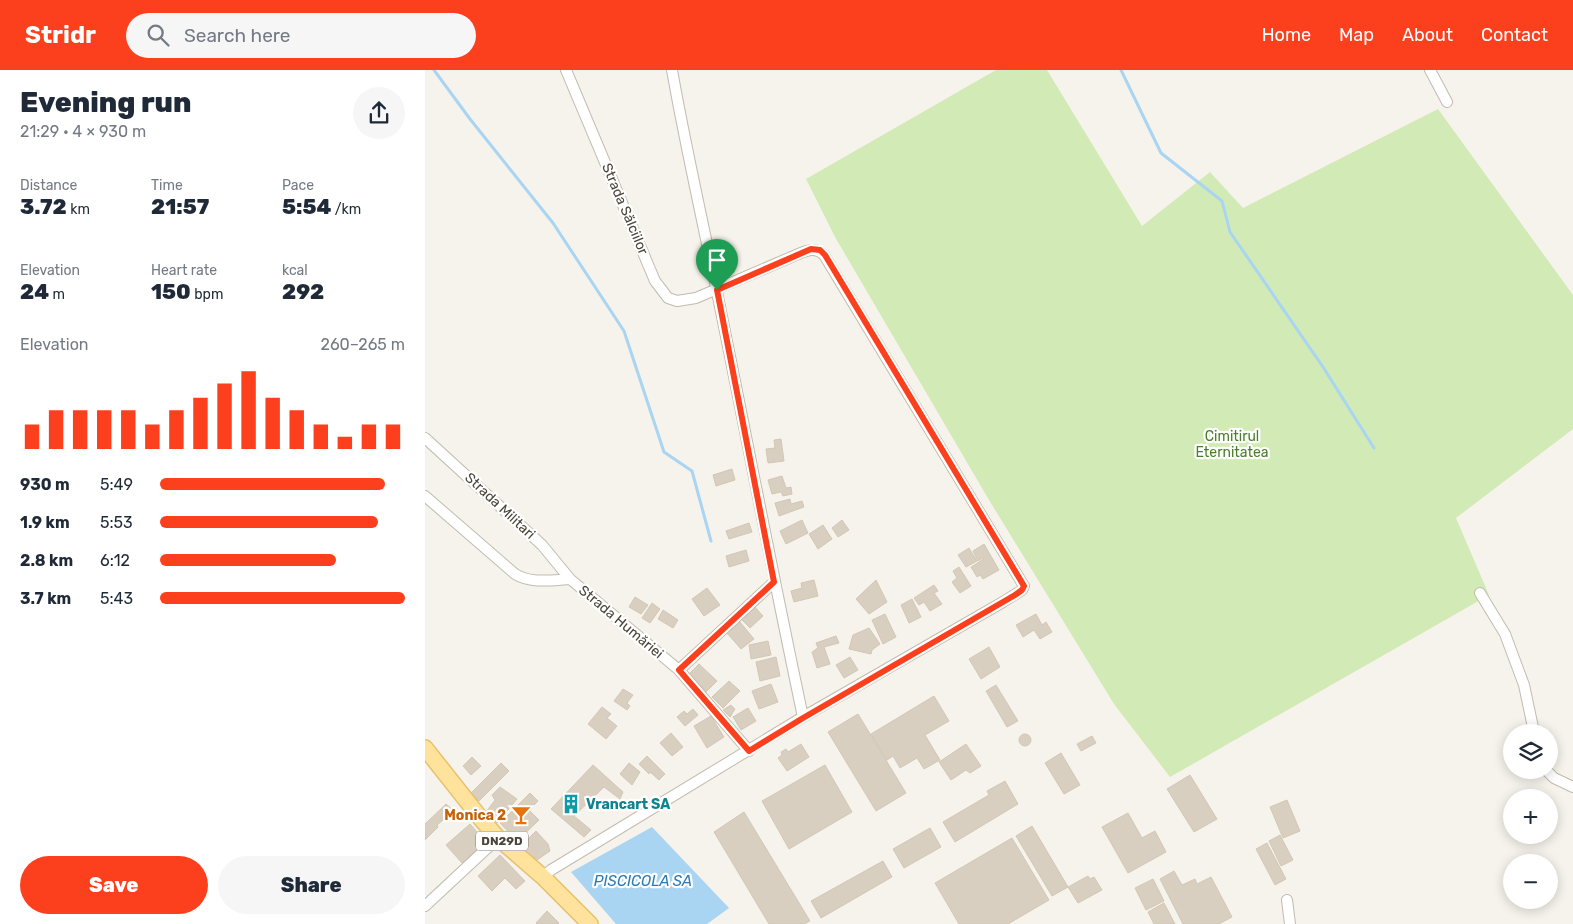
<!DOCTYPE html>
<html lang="en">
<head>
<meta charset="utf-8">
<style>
  :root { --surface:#fff; --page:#f6f6f7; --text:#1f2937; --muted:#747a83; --accent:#fc3f1d }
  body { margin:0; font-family:Rubik,sans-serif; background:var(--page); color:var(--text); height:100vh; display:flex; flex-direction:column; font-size:19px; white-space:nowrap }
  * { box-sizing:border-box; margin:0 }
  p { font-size:16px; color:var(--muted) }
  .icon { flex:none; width:28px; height:28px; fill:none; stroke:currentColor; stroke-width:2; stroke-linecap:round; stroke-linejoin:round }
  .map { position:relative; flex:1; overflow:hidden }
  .drawer { display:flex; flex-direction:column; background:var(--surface); width:425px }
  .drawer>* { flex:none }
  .tools { position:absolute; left:1078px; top:654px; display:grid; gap:10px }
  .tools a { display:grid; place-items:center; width:55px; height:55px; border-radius:50%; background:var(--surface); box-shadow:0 2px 12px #0003; font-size:25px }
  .pin { position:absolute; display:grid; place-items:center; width:42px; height:42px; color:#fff; margin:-51px -21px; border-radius:50% 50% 50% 0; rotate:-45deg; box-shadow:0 0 5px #0007 }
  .pin .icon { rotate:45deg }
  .round { display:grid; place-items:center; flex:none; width:52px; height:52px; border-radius:26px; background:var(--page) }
  .headline { display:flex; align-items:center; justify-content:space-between; height:85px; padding:0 20px }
  h1 { font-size:28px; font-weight:800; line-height:38px }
  .metrics { display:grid; grid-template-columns:repeat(3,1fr); gap:8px; height:85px; padding:5px 20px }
  .metrics div { display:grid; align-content:center }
  .metrics b { font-size:21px; font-weight:800 }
  .metrics small { font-size:14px; font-weight:400 }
  .metrics p { font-size:14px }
  .chart { height:140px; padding:10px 20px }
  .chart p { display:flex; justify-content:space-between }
  .chart svg { width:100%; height:90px; margin-top:5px; stroke:var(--accent); stroke-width:6 }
  .primary-button { display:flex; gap:10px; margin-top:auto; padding:10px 20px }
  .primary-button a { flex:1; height:58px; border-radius:30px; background:var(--accent); color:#fff; font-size:20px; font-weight:800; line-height:58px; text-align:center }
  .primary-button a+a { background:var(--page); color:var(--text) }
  ul { padding:0 20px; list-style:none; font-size:16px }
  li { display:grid; grid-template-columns:80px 60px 1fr; align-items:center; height:38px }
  li i { height:12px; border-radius:6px; background:var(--accent) }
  header { display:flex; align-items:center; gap:30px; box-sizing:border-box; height:70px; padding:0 25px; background:var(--accent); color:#fff }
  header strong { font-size:24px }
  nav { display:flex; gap:28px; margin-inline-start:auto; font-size:18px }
  .search { width:350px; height:45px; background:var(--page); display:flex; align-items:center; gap:12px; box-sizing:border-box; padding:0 18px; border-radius:28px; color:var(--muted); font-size:19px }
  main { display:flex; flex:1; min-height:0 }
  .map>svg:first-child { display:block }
  .green { fill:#d2eab5 }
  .water { fill:#a9d4f2 }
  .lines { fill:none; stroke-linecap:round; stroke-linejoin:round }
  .stream { stroke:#a9d4f2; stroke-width:3 }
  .building { fill:#d8cfc1; stroke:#d3c7b4 }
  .minor-casing { stroke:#c2bbae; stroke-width:12 }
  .primary-casing { stroke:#e6c16a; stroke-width:18 }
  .minor { stroke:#fff; stroke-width:10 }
  .primary { stroke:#ffe39c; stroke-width:15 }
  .route-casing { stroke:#fff; stroke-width:10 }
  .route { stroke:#fc3f1d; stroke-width:6 }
  .labels { text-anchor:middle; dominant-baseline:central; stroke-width:4.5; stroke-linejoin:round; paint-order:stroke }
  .shield { fill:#fff; stroke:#817c74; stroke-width:1 }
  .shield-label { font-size:12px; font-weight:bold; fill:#4b4439 }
  .street-label { font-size:14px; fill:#4b4439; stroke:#fff }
  .park-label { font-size:14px; fill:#4a7f2a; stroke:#fff }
  .culture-label { font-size:14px; font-weight:bold; fill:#0d838f; stroke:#fff; text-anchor:start }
  .food-label { font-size:14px; font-weight:bold; fill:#c56008; stroke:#fff; text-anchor:end }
  .water-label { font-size:15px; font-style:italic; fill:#2e7ab2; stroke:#fff }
</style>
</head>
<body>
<header>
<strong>Stridr</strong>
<div class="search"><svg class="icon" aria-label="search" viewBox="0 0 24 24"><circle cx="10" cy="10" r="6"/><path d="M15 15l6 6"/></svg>Search here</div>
<nav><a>Home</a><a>Map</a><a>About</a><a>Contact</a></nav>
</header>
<main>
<section class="drawer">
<div class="headline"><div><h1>Evening run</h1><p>21:29 · 4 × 930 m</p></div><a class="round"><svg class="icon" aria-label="share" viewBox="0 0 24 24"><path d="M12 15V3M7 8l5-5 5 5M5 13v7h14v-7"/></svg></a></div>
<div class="metrics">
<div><p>Distance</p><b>3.72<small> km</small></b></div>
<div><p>Time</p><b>21:57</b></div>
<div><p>Pace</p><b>5:54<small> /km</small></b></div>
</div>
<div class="metrics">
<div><p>Elevation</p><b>24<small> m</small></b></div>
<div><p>Heart rate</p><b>150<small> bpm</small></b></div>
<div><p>kcal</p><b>292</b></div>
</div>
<div class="chart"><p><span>Elevation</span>260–265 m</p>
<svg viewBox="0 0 160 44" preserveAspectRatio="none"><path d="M5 44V32M15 44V25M25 44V25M35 44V25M45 44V25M55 44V32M65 44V25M75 44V19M85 44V12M95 44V6M105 44V19M115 44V25M125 44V32M135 44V38M145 44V32M155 44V32"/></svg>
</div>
<ul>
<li><b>930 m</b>5:49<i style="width:92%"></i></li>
<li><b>1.9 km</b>5:53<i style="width:89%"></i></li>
<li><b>2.8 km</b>6:12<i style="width:72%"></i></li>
<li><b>3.7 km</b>5:43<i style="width:100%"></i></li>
</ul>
<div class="primary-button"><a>Save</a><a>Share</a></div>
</section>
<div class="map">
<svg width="1148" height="854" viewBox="0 0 1148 854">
  <rect width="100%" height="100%" fill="#f6f3ec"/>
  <!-- green -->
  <path class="green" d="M571,0H622L717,156L785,102L818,138L1013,39L1148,225V359L1031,448L1064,525L745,707L689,634L564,430L410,167L381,109Z"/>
  <!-- water -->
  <path class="water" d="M227,757L304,838L282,854H191L146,802Z"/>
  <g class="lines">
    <!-- stream -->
    <path class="stream" d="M9,0L45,49L128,153L199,261L239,382L267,401L286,471
      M696,0L736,83L797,131L805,162L898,297L949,378"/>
  </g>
  <!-- building -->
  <path class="building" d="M356,369L359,391L343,393L341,379L350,378L349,370Z
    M307,399L310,410L291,416L288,405Z
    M357,406L361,418L366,417L367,424L358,426L356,422L347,424L343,410Z
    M365,429L366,434L377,431L379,437L354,446L350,433Z
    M377,450L383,463L361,474L355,461Z
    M417,450L424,460L413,467L407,458Z
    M324,453L327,462L304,469L301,461Z
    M398,455L407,469L393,479L384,464Z
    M559,474L574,500L558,509L555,505L552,507L546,497L559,489L558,488L553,491L548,481Z
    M544,478L552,491L541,497L533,485Z
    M321,480L324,491L304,497L301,486Z
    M534,497L546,516L535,523L527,512L532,508L528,501Z
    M389,510L393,526L369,532L366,521L377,518L376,513Z
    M451,510L462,532L444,544L431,529Z
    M509,515L513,521L509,523L517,534L505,541L499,532L494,535L489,528Z
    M282,518L295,535L279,546L267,529Z
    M210,527L223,535L216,544L204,537Z
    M487,529L496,547L484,553L476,535Z
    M227,533L235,539L225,553L217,548Z
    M328,535L338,546L325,558L315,548Z
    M238,540L253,550L248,558L233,549Z
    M460,544L471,567L458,574L447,550Z
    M611,544L617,555L621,552L627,562L615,569L609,560L598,567L591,555Z
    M315,552L329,569L316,579L302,563Z
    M444,558L455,574L447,580L446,584L424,579L428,565Z
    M411,566L414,573L399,577L405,594L392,598L387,582L393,578L391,573Z
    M343,571L346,585L326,589L324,575Z
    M564,577L575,597L556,609L544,589Z
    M351,587L355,606L335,611L331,592Z
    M425,587L433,600L419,608L411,595Z
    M274,594L292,611L281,622L264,604Z
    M304,611L315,621L298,638L287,627Z
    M346,614L353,632L334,639L327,621Z
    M571,615L593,651L582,657L561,621Z
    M198,619L208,625L202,633L205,636L202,640L189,631Z
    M509,626L524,651L500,665L515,690L499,699L492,688L475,698L468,686L462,690L446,664Z
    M306,635L310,639L305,647L298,640Z
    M177,637L186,644L182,648L192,656L181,669L163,654Z
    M323,638L331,651L316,660L308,647Z
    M268,639L273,645L260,656L252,647L259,641L262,644Z
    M433,644L481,723L451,741L403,662Z
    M286,646L299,667L282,678L269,656Z
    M246,663L258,677L247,686L235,673Z
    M594 670a6 6 0 1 1 12 0a6 6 0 1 1-12 0Z
    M667,666L671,673L656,681L652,674Z
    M376,674L384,687L362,701L353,688L357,685L356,682L361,679L363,682Z
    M541,674L556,696L545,703L541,700L526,710L514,692Z
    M636,683L655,715L639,724L620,693Z
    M222,686L240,704L234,710L225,702L224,704L214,694Z
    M47,687L56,696L46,705L38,696Z
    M76,693L84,701L54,731L46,723Z
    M204,693L215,702L207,715L195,704Z
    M168,695L198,722L195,729L179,717L149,746L166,760L159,767L126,739Z
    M400,695L427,742L364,779L337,731Z
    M765,705L792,749L769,762L742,719Z
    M580,711L593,734L530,772L518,752L564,725L562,721Z
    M75,717L92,729L72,753L61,742L70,730L67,725Z
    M105,723L113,731L104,740L114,750L92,771L75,753Z
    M862,730L875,761L858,768L845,737Z
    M21,734L29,741L12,755L13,757L0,770V754Z
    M319,742L385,851L379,854H344L289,762Z
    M703,743L717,768L730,761L741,782L703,803L677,757Z
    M45,754L61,772L37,793L21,775Z
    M607,756L643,817L627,826L591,766Z
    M505,758L516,777L479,798L468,779Z
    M111,761L123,774L125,781L112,790L108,789L95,777Z
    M855,765L868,790L856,796L844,771Z
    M587,768L624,830L583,854H534L510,813Z
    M842,773L861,809L850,815L831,779Z
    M75,785L100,811L91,819L80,808L67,821L53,806Z
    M458,791L467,807L396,848L386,831Z
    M749,801L757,815L770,809L772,814L786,807L807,847L794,854H758L735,809Z
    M663,806L665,809L669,807L677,820L653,833L643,817Z
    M728,809L739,831L721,840L710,818Z
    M739,833L750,854H729L723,842Z
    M122,841L134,853L133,854H112L111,853Z"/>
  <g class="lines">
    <defs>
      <path id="minor" d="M247,0C260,74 277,148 292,222C321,364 348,506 378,647
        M1005,0L1022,32
        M0,368L117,475L145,509
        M0,426L90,504C106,514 127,510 145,509L254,600L324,681
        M1055,523L1080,564L1099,615L1109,662
        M254,600L349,512
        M1121,700L1129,708L1148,717
        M118,807L126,800L378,647L578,532L597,520L599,516L399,185C390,176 381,181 371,185L271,228L252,231L243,228L230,211L141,0
        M862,830L865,854
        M0,836L73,768"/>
      <path id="primary" d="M0,678L57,750L73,768L118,807L165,854"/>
    </defs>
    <!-- minor casing -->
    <use href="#minor" class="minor-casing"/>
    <!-- primary casing -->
    <use href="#primary" class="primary-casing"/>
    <!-- minor -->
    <use href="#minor" class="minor"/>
    <!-- primary -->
    <use href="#primary" class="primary"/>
  </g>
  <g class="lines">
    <defs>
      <path id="route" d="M386,179L395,180L400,185L599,516L597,520L590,525L378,648L324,681L254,600L349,512L292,220Z"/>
    </defs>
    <!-- route casing -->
    <use href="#route" class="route-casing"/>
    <!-- route -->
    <use href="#route" class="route"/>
  </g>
  <!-- icons -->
  <defs>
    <symbol id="building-bare" viewBox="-9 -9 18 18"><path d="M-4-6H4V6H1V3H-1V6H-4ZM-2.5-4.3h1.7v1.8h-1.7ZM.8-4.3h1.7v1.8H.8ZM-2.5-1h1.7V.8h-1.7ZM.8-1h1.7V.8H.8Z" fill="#0f9aa8" stroke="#fff" stroke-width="2.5" paint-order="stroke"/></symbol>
    <symbol id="bar-bare" viewBox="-9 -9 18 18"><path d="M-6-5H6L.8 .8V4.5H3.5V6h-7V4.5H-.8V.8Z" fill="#e8710a" stroke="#fff" stroke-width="2.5" paint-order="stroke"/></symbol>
  </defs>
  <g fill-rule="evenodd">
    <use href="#building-bare" x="132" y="720" width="28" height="28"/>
    <use href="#bar-bare" x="82" y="731" width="28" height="28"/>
  </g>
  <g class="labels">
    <!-- shield labels -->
    <rect class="shield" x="51" y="761.5" width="52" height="19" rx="4"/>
    <g class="shield-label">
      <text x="77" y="771">DN29D</text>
    </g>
    <!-- street labels -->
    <g class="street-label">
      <text transform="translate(200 139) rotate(67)">Strada Sălciilor</text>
      <text transform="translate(75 436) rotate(43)">Strada Militari</text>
      <text transform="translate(196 552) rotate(40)">Strada Humăriei</text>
    </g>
    <!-- park labels -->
    <g class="park-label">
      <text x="807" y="366">Cimitirul<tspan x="807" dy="16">Eternitatea</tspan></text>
    </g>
    <!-- culture labels -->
    <g class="culture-label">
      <text x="161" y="734">Vrancart SA</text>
    </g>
    <!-- food labels -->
    <g class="food-label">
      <text x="81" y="745">Monica 2</text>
    </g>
    <!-- water labels -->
    <g class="water-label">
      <text x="218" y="811">PISCICOLA SA</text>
    </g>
  </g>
</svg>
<div class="tools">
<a><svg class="icon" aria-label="layers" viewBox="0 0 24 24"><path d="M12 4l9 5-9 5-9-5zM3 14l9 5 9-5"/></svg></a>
<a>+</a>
<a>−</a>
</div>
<div class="pin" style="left:292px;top:220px;background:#1e9e55"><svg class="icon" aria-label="arrive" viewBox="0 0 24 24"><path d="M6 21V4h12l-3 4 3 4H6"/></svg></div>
</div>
</main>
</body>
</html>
